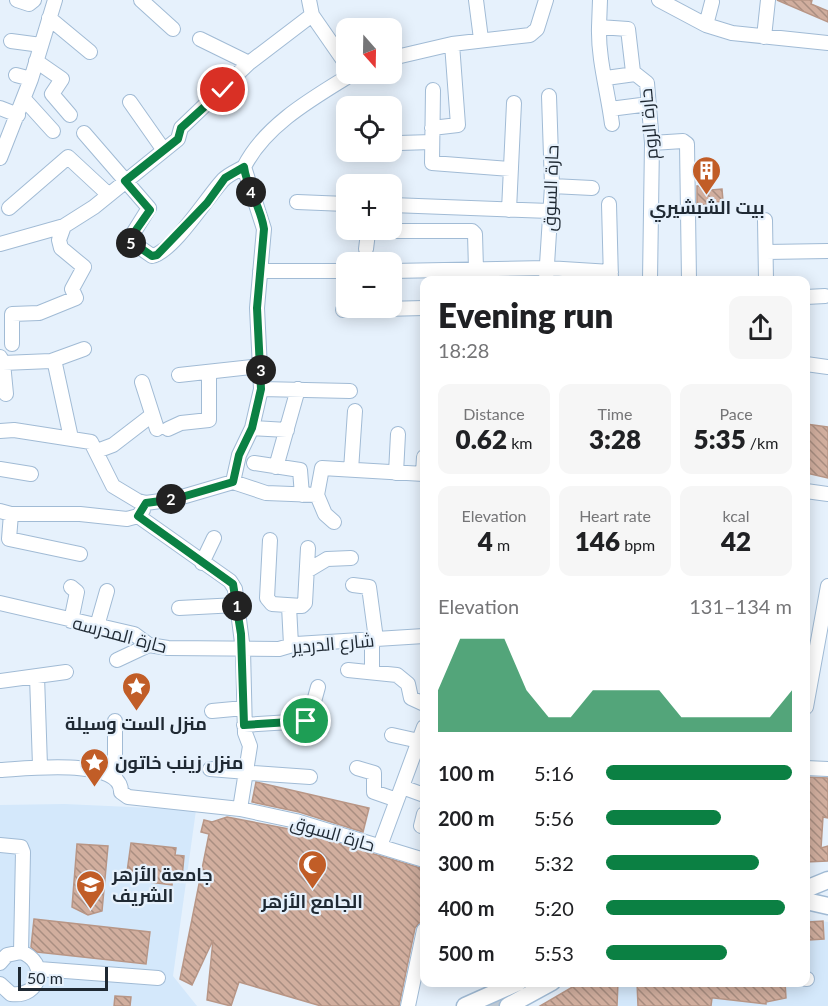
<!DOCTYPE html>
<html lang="en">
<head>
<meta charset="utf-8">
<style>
  :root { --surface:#fff; --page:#f6f6f6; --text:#202124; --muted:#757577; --accent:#0b8043 }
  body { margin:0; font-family:Lato,Cairo,sans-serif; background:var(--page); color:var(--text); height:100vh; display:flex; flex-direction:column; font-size:22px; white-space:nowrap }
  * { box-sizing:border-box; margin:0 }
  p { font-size:20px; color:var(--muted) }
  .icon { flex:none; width:33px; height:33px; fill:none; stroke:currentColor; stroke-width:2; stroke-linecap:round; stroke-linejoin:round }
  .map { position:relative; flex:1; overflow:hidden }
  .panel { position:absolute; left:420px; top:276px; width:390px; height:711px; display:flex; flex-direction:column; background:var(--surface); border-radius:12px; box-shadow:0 3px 15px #0003 }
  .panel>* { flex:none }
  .needle { width:39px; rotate:160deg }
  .tools { position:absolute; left:336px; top:18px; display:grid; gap:12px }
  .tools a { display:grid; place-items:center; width:66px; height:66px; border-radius:12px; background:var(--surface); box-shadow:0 3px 15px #0003; font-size:30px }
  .scale { position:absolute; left:18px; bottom:15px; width:90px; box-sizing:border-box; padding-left:6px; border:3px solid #1f2933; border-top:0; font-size:16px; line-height:21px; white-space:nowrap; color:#1f2933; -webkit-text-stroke:4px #e6f1fc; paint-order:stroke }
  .pin { position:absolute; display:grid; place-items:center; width:51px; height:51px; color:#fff; margin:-26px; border:3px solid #fff; border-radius:50%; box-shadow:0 2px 6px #0007 }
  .km { position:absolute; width:30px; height:30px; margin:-15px; border-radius:50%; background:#222; color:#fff; font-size:16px; line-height:30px; text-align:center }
  .round { display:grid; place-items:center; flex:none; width:63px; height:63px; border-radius:12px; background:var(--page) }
  .overview { display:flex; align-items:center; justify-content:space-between; height:102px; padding:0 18px }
  h1 { font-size:33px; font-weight:800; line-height:45px }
  .stats { display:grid; grid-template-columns:repeat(3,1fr); gap:9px; height:102px; padding:6px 18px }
  .stats div { display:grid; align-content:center; border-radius:12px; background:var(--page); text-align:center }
  .stats b { font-size:26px; font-weight:800 }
  .stats small { font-size:16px; font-weight:400 }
  .stats p { font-size:16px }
  .chart { height:168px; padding:12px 18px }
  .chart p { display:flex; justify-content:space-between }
  .chart svg { width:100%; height:108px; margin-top:6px; fill:var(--accent); opacity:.7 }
  ul { padding:0 18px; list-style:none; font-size:20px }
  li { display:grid; grid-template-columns:96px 72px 1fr; align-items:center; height:45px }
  li i { height:15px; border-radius:8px; background:var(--accent) }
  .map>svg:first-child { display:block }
  .built { fill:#d4e8fb }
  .building { fill:url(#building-back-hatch); stroke:#b89686; stroke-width:1.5 }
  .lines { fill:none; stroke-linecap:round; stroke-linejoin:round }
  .major-tunnel { stroke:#bec9d4; stroke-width:16; stroke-dasharray:16 8; stroke-linecap:butt }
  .minor-casing { stroke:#a1bbd5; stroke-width:16 }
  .major-casing { stroke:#a1bbd5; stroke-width:19 }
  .minor { stroke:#fff; stroke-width:14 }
  .major { stroke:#fff; stroke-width:16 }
  .route-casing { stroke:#fff; stroke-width:12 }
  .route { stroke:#0b8043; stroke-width:8 }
  .labels { text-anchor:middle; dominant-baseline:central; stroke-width:4.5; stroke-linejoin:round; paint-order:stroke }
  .street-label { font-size:18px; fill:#1f2933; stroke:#e6f1fc }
  .poi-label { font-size:18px; font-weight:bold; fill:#1f2933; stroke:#e6f1fc }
</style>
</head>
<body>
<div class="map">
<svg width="828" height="1006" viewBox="0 0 828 1006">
  <defs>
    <pattern id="building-back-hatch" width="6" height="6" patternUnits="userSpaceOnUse" patternTransform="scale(1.5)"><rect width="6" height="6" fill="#d1ae9e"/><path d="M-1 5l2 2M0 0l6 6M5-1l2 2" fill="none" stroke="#a98e81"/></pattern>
  </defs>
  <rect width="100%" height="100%" fill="#e6f1fc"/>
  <!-- built -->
  <path class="built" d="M64,804L196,810L173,976L197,1006H0V805Z
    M806,919L828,922V1006H539L585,983L806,982Z"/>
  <!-- building -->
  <path class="building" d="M777,0H812L811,4L828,11V22Z
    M711,185V190L722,189L723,201L697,206V186Z
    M806,424L828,427V478L806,473Z
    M806,777L828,778V818L823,817L821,848L828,846V861L806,862Z
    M256,782L369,808L363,832L299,812L252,802Z
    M227,817L294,830L424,869V921L418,924L415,928L399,1006H321L239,982L231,1006L207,1000L213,940L192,985L180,979L209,834L201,832L204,820L212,822Z
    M131,843L176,848L175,855L184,856L182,878L173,877L172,885L126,879Z
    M77,844L108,846L102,911L88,915L72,907Z
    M34,919L150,932L146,964L37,952L31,947Z
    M823,921L824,939L809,940V922Z
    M581,982H618L617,1006H540Z
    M637,982H785L786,998L766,1002V1004L714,998H712L711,1006H638Z
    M115,996L131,997L130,1006H114Z"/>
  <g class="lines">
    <!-- major-tunnel -->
    <path class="major-tunnel" d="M488,1006L522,990"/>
    <defs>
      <path id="minor" d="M17,0L29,4L34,0
        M141,0L173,29
        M309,0L312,15L346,64
        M476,0L481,39
        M600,0L599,27L628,29L633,72L647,83L652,143L650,280
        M659,0L706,25L732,33L828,43
        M49,18L90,52
        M706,25L712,2
        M599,27C598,59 608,92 612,124
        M764,37L768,0
        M200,39L249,63
        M11,41L41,45
        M392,58L452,44L530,35L537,29L546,0
        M36,61L62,79L52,94L70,115
        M16,75L31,79
        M606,78L635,74
        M433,90L432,163L511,169
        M24,99L53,131
        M130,102L163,149
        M0,108L18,115
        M610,109L649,104
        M432,128L458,125L452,44
        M84,133L149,208L129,240L152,256C173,252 208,196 223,180C229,174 237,171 244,167
        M399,143L432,142
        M652,143L683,141L687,144L689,280
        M0,158L31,79L55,0
        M552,186L592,188
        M297,202L346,204
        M609,204L611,280
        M392,205L550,211
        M9,208L68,157L109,195
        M509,210L514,103
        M765,220L766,280
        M0,244L64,226
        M366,249L368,233L371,231H472L475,234L476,269
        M766,252L828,251
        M260,271H346
        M392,271L547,268L611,272
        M546,280L552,186L549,96
        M806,297L825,296
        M343,310L424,308
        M12,344V314L39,313L76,298L72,289L84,267L61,248L59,240L64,226L94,207L178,139L181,128L249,63L312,15
        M0,357L3,363L51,361L55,364L71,438
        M51,361L84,349
        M3,363L6,394
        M806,364L828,367
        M179,375L261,366
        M142,382L157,429
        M261,389L350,391
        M252,428L287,430
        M168,429L181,423L209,420V372
        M0,431L14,430L91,442L113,486L138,501L146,503L175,499L233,482L266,493L317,495L322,468L424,474
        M97,451L113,445L152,415
        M254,463L300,470L302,495
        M276,467L298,389
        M0,469L31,474
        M351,470L355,411
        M396,473L398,434
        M423,474L424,457
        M233,482L239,455L252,428L261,389L257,308L264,229L244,167C265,125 313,98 352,74
        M806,491L828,494
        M317,495L325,514L334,522
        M0,511L11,514H80L127,519L138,516L143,510
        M11,514L9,539L80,554
        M138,516L230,581L235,589L243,650L245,733L250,746L240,809
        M270,540L267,598L272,604L302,606L305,603L308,548
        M202,563L214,538
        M307,571L327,559L351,558
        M353,585L369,587L376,639
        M0,603L134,634L149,645L168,648L279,649L296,644L424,636
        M289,606L291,645
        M179,608L237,605
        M71,621L77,592L71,587
        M97,626L107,591
        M117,660L149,645
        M348,670L397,675L408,684L411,698L424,704
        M372,672V639
        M37,676L40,766
        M0,681L66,672
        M806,707L828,586
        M212,711L244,708
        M244,725L306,721L310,716L318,687
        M392,735L419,741
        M357,768L374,773V792L397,800
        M806,768L828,769
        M210,769L247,772
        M0,770C24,769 122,757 121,792L128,797L240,809L296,821L424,860
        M252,773L310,777
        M115,776V721
        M402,787L424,795
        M421,826L424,814
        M0,845L21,847L23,852L21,952
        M380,846L424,727
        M0,963L7,955L21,952C49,962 41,998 11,994L0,984
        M39,969L158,978
        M806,979H807
        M408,1006L424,930"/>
      <path id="major" d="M806,889L828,880
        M806,901L828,906
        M465,1006L519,982
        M508,1006L552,982"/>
    </defs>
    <!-- minor casing -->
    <use href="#minor" class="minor-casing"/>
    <!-- major casing -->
    <use href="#major" class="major-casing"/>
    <!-- minor -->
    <use href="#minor" class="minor"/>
    <!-- major -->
    <use href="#major" class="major"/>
  </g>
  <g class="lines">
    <defs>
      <path id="route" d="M223,90L181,128L178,139L125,181L150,210L129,240L152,256L157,255L207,203L225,178L244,167C247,189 261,207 264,229L257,308L261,389L252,428L239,455L233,482L175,499L146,503L138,516L233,584L241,634L244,725L306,721"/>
    </defs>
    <!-- route casing -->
    <use href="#route" class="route-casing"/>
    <!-- route -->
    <use href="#route" class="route"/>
  </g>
  <!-- icons -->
  <defs>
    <symbol id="building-pin" viewBox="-11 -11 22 30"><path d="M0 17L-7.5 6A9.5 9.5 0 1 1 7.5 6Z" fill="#c15d27" stroke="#e6f1fc"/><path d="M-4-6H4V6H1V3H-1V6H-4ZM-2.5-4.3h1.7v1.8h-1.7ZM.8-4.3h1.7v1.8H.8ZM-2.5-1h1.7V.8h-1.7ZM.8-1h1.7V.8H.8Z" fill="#fff"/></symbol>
    <symbol id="sight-pin" viewBox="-11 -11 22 30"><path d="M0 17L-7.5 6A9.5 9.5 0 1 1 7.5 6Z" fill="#c15d27" stroke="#e6f1fc"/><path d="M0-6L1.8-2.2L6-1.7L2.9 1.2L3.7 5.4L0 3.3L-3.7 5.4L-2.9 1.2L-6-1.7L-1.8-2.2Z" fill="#fff"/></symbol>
    <symbol id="mosque-pin" viewBox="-11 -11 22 30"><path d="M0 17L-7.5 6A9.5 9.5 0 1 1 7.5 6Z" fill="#c15d27" stroke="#e6f1fc"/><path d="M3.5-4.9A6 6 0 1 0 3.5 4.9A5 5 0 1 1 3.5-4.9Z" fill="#fff"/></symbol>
    <symbol id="university-pin" viewBox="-11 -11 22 30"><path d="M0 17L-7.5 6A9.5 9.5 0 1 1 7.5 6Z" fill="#c15d27" stroke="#e6f1fc"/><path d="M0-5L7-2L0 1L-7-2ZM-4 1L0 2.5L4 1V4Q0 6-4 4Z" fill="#fff"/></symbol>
  </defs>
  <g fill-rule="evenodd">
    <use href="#building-pin" x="690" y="154" width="33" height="45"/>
    <use href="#sight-pin" x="120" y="670" width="33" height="45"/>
    <use href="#sight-pin" x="78" y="746" width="33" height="45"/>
    <use href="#mosque-pin" x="296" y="848" width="33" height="45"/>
    <use href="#university-pin" x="74" y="868" width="33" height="45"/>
  </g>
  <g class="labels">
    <!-- street labels -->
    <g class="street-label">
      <text transform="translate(648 124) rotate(-95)">حارة الروم</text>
      <text transform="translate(550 188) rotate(-88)">حارة السوق</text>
      <text transform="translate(120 634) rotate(15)">حارة المدرسه</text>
      <text transform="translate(333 643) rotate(-5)">شارع الدردير</text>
      <text transform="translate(333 833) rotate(16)">حارة السوق</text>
    </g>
    <!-- poi labels -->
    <g class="poi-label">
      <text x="707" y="207">بيت الشبشيري</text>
      <text x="136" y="723">منزل الست وسيلة</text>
      <text x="115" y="762" text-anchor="start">منزل زينب خاتون</text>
      <text x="112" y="874" text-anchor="start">جامعة الأزهر<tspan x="112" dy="21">الشريف</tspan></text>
      <text x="312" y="901">الجامع الأزهر</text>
    </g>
  </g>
</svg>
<div class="tools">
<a><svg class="needle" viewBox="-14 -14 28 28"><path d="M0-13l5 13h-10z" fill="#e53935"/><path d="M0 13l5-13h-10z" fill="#757577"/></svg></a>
<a><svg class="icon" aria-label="locate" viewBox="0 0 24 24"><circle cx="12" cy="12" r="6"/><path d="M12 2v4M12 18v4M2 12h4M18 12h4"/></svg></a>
<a>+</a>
<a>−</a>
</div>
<div class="scale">50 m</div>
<div class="pin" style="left:306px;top:721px;background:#1e9e55"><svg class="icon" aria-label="arrive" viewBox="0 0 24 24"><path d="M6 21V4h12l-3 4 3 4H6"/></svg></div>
<div class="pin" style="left:223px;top:90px;background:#d93025"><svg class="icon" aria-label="check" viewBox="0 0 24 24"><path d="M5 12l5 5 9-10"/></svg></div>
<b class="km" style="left:237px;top:606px">1</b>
<b class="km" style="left:171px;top:499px">2</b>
<b class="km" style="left:261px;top:370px">3</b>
<b class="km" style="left:251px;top:192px">4</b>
<b class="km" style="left:131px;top:243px">5</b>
<section class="panel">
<div class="overview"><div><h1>Evening run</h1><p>18:28</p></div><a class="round"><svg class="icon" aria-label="share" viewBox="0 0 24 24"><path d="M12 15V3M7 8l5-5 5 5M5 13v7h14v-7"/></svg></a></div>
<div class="stats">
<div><p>Distance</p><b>0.62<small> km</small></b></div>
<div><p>Time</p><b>3:28</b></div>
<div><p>Pace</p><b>5:35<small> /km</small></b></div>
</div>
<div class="stats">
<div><p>Elevation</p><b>4<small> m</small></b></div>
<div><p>Heart rate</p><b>146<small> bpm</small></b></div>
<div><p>kcal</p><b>42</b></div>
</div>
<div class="chart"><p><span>Elevation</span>131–134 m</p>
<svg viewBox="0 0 160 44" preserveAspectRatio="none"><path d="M0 44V27L10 6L20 6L30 6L40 27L50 38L60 38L70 27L80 27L90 27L100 27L110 38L120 38L130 38L140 38L150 38L160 27V44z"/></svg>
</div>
<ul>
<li><b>100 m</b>5:16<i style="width:100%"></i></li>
<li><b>200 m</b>5:56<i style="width:62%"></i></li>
<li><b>300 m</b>5:32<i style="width:82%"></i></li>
<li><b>400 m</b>5:20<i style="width:96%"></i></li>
<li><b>500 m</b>5:53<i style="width:65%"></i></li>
</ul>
</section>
</div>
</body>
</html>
